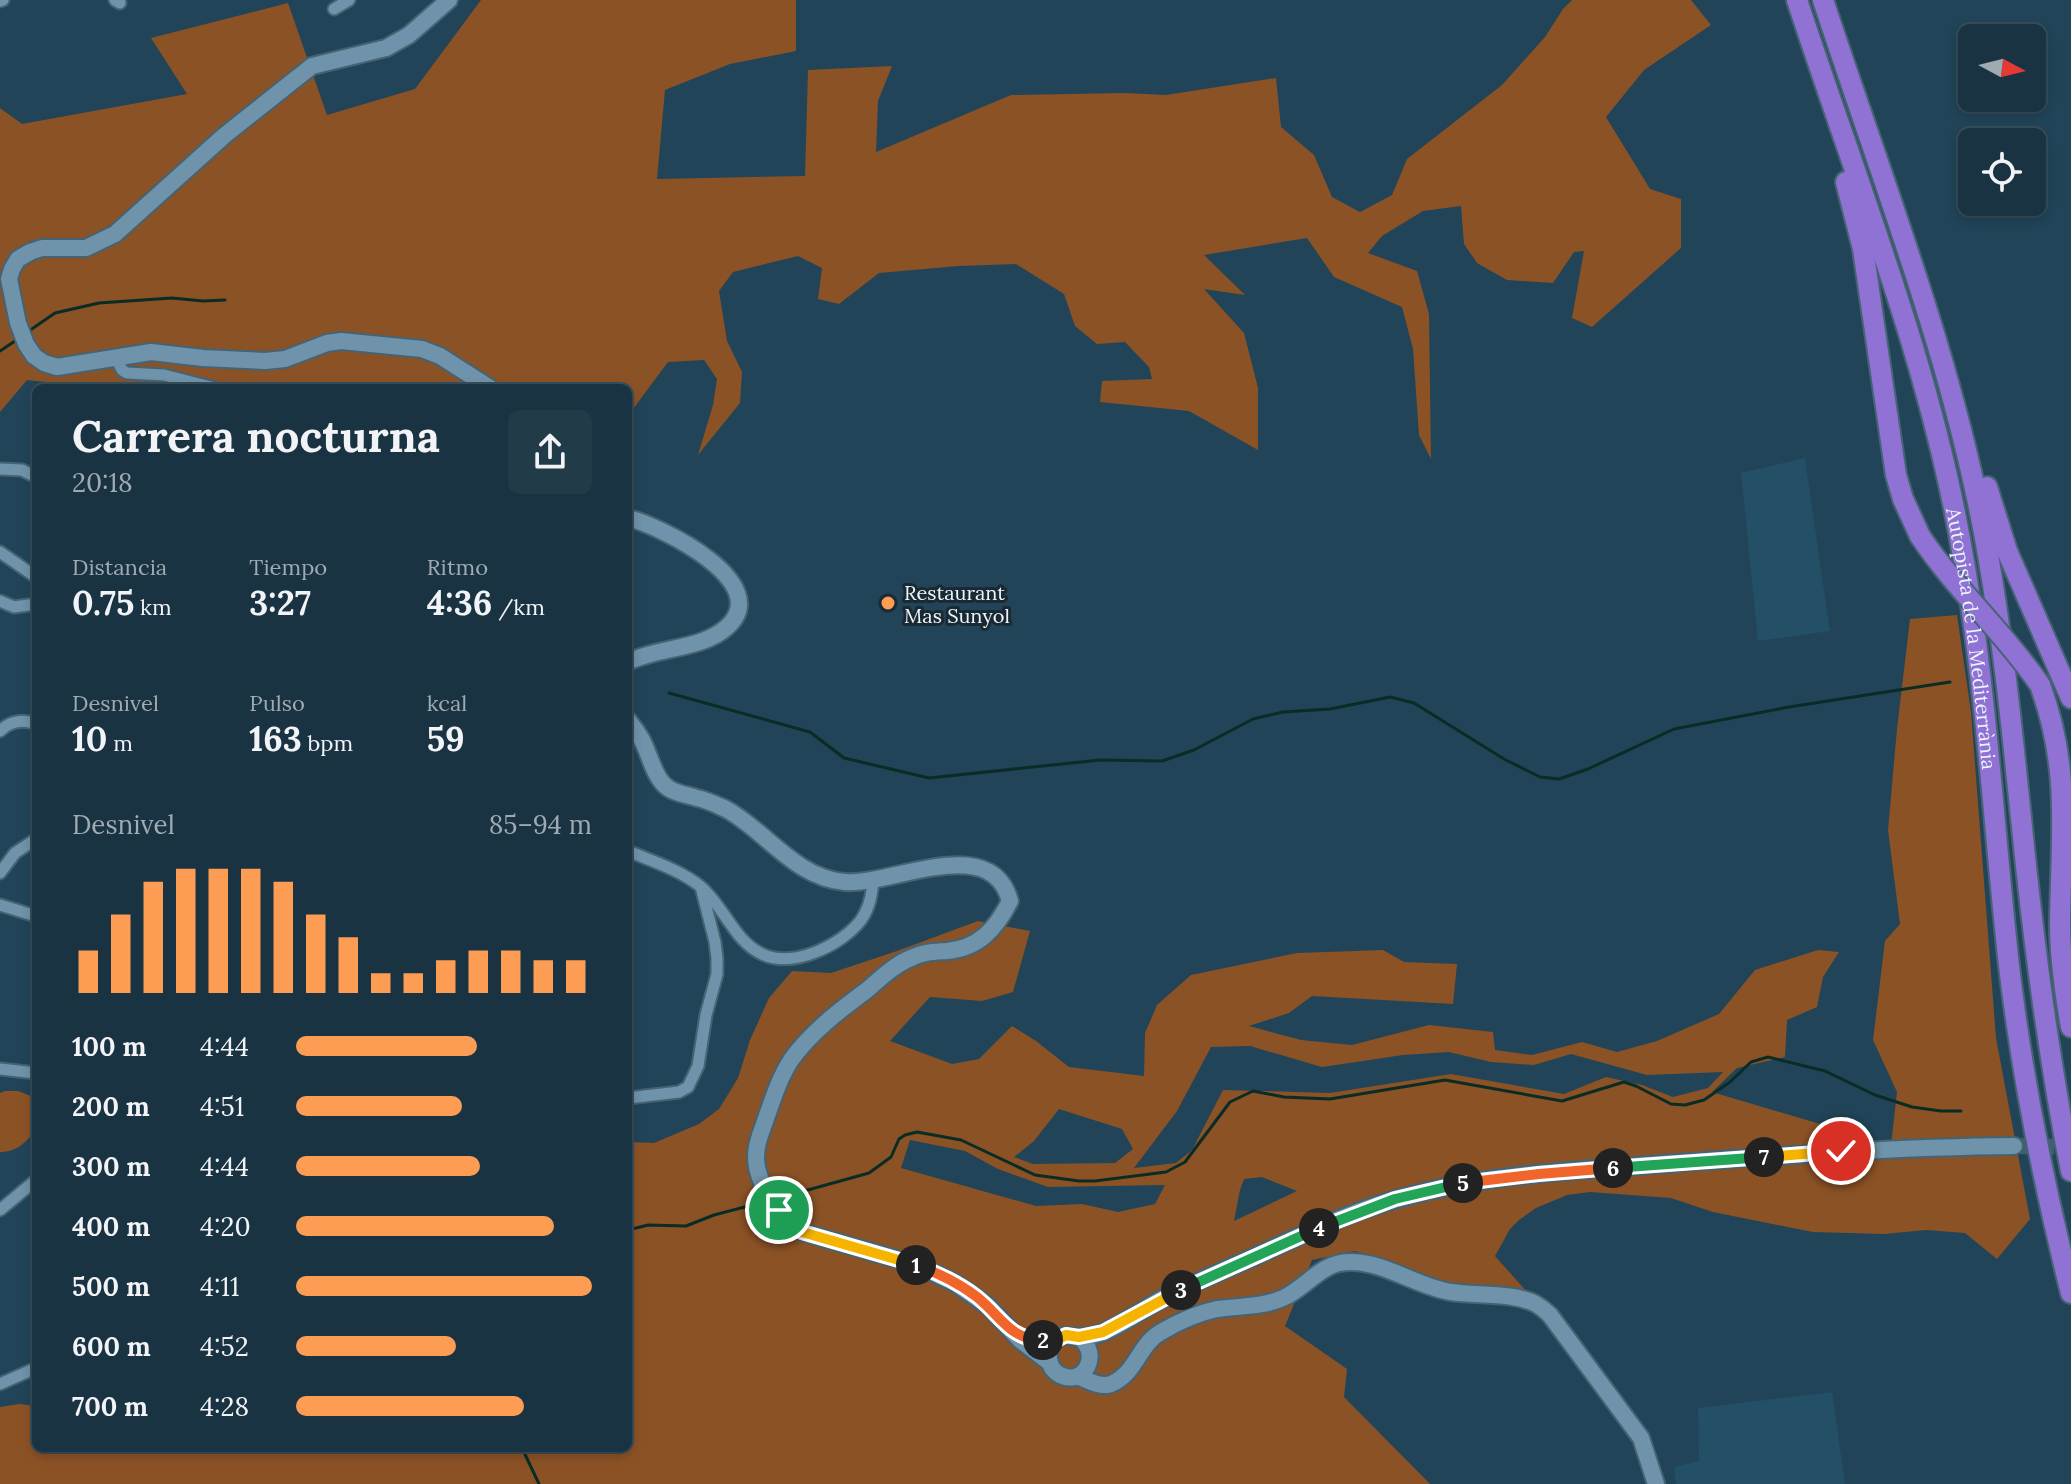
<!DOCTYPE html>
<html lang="es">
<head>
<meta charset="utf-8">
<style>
  :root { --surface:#193342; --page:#223b49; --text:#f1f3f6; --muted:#9faab2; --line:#374e5b; --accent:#fd9d54 }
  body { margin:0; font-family:Lora,serif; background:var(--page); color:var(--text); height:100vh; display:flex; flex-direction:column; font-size:30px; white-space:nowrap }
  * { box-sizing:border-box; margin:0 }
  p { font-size:26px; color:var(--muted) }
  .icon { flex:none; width:44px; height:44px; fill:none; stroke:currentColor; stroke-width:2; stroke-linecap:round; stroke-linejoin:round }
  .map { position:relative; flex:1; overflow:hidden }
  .sheet { position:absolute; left:32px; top:384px; width:600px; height:1068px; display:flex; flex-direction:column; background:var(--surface); border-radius:12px; box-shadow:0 4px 12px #0003,0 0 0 2px var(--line) }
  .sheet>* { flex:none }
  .needle { width:52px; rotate:97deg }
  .controls { position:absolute; left:1958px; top:24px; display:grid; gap:16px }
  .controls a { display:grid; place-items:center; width:88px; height:88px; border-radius:12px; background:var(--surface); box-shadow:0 4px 12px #0003,0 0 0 2px var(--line); font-size:40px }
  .pin { position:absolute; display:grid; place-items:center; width:68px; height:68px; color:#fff; margin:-34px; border:4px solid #fff; border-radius:50%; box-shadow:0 2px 8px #0007 }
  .km { position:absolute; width:40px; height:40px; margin:-20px; border-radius:50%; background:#222; color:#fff; font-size:22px; line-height:40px; text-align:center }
  .round { display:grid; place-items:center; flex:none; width:84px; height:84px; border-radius:12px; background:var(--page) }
  .headline { display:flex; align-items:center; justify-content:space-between; height:136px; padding:0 40px }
  h1 { font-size:44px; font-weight:800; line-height:60px }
  .stats { display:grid; grid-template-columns:repeat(3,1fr); gap:12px; height:136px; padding:8px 40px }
  .stats div { display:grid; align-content:center }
  .stats b { font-size:34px; font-weight:800 }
  .stats small { font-size:22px; font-weight:400 }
  .stats p { font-size:22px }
  .chart { height:224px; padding:16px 40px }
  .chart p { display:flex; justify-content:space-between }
  .chart svg { width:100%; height:144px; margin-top:8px; stroke:var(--accent); stroke-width:6 }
  ul { padding:0 40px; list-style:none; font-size:26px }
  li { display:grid; grid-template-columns:128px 96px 1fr; align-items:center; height:60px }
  li i { height:20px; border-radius:10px; background:var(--accent) }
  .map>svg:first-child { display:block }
  .built { fill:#234f67 }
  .green { fill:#8b5226; fill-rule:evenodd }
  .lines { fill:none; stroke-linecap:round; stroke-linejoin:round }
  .stream { stroke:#0b2c25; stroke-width:3 }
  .secondary-tunnel { stroke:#3f5f71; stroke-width:16; stroke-dasharray:16 8; stroke-linecap:butt }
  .street-casing { stroke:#456373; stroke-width:15 }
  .secondary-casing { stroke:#456373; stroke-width:20 }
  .highway-casing { stroke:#456373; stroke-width:24 }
  .street { stroke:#6f93aa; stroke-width:11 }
  .secondary { stroke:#6f93aa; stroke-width:16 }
  .highway { stroke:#8f72d3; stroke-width:20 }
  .highway-bridge-casing { stroke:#456373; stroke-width:24; stroke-linecap:butt }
  .highway-bridge { stroke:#8f72d3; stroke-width:20 }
  .split-1-casing { stroke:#fff; stroke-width:16 }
  .split-2-casing { stroke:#fff; stroke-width:16 }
  .split-3-casing { stroke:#fff; stroke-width:16 }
  .split-4-casing { stroke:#fff; stroke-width:16 }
  .split-5-casing { stroke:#fff; stroke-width:16 }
  .split-6-casing { stroke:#fff; stroke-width:16 }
  .split-7-casing { stroke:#fff; stroke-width:16 }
  .split-8-casing { stroke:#fff; stroke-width:16 }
  .split-1 { stroke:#f5b400; stroke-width:10 }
  .split-2 { stroke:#f0652b; stroke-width:10 }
  .split-3 { stroke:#f5b400; stroke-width:10 }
  .split-4 { stroke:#22a559; stroke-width:10 }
  .split-5 { stroke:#22a559; stroke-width:10 }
  .split-6 { stroke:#f0652b; stroke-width:10 }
  .split-7 { stroke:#22a559; stroke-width:10 }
  .split-8 { stroke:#f5b400; stroke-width:10 }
  .poi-dot { fill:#fd9d54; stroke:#1a2932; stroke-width:3 }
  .labels { text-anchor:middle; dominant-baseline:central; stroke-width:6; stroke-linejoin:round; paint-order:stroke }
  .poi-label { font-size:20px; fill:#eaf5fd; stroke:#1a2932; text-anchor:start }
  .street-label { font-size:20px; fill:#eaf5fd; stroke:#1a2932 }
</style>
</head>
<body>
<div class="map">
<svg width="2071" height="1484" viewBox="0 0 2071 1484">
  <rect width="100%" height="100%" fill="#214458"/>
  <!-- built -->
  <path class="built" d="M1805,458L1830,631L1758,641L1741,473Z
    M1832,1392L1845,1484H1676L1674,1467L1699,1461L1698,1408Z"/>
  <!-- green -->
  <path class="green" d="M481,0H796V51L730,64L665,90L657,179L805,176L808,70L892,66L878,101L876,152L1011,95L1124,93L1166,95L1276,78L1281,127L1314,155L1332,197L1360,212L1392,195L1407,159L1502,85L1545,37L1563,9L1572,0H1691L1711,25L1644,70L1606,117L1650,189L1681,199V248L1592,327L1572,318L1584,251L1574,252L1553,283L1507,280L1477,263L1464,244L1461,206L1423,211L1382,236L1368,253L1417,271L1429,314L1431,459L1419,435L1413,349L1402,307L1334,277L1307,238L1204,255L1245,295L1204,289L1244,333L1258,388V450L1189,411L1100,402L1102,381L1152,379L1149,367L1125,342L1097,344L1075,326L1064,294L1016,264L958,266L879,273L839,304L818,299L822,268L798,256L733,272L719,291L727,341L742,372L740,403L698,455L713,405L717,379L704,360L668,362L633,409L628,412V388H62L56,383L27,380L0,412V108L22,124L187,94L151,38L288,3L327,115L415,89Z
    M1957,615L1971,712L1996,1038L2030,1219L1997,1259L1965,1233L1926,1230L1884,1234L1813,1232L1713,1212L1671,1198L1590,1192L1567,1195L1536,1208L1519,1220L1510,1229L1495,1256L1528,1293L1443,1285L1400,1265L1355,1251L1312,1260L1285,1326L1347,1369L1344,1397L1430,1484H0V1407L19,1404L36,1406V1448H628V1142L654,1143L699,1124L719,1109L738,1078L750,1040L769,998L792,971L831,973L897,951L978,921L1030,931L1013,992L982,1001L930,997L890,1041L952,1064L979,1059L1012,1026L1036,1041L1069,1067L1144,1076L1145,1033L1157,1005L1191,975L1297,953L1383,950L1404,962L1457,964L1453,1004L1312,996L1289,1013L1249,1026L1301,1040L1352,1045L1429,1025L1493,1032L1495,1050L1532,1055L1582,1042L1617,1052L1657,1041L1719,1014L1755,970L1818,950L1839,952L1823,977L1817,1007L1787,1020L1785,1057L1737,1068L1712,1092L1891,1145L1897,1092L1873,1040L1885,941L1900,924L1888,830L1897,729L1910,619ZM1250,1046L1322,1067L1403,1055L1449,1052L1491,1062L1534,1065L1571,1054L1647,1075L1723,1072L1708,1088L1673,1097L1642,1085L1606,1077L1564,1094L1451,1074L1330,1093L1223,1090L1192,1150L1176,1163L1134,1168L1177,1111L1211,1047ZM1059,1109L1122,1129L1133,1149L1115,1163L1033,1164L1014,1157L1034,1141ZM910,1140L965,1151L998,1169L1048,1187L1165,1185L1155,1204L1118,1212L1082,1204L1036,1206L901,1168ZM1262,1177L1297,1191L1234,1221L1240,1190L1244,1179Z
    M5,1091H18L36,1098V1130C26,1142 17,1152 0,1152V1093Z"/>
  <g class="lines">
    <!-- stream -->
    <path class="stream" d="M26,333L55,313L99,303L172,298L203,301L225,300
      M0,351L15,341
      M669,693L810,732L844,758L929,778L1100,760L1162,761L1194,750L1253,719L1283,712L1330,709L1390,697L1414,703L1504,759L1540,777L1559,779L1588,769L1674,729L1789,707L1950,682
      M779,1198L869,1173L891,1157L899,1139L905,1135L917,1132L961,1140L1035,1175L1079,1181H1095L1166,1172L1185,1162L1230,1102L1253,1091L1284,1097L1330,1099L1445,1080L1562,1101L1624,1082L1636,1086L1671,1104L1685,1105L1704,1100L1730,1082L1751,1062L1768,1057L1825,1071L1875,1095L1912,1107L1941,1111H1961
      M628,1230L648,1225L686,1226L714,1215L764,1202
      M522,1448L539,1484"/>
    <!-- secondary-tunnel -->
    <path class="secondary-tunnel" d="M2014,1146L2071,1147"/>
    <defs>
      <path id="street" d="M115,0L120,3
        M0,1L3,0
        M334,9L349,0
        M116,358L122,370L127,373L164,375L215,388
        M0,469L22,470L36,477
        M0,552L36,577
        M0,601L14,607L36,604
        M0,731C10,721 23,719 36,724
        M628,851C652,861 680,870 700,886C724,906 734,941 762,954C793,969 842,945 861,920C870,907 872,894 873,879
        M0,873L15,853L36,839
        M0,905L36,916
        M0,1069L36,1073
        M628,1098L679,1092L688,1087L698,1066L706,1015L717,974V958L715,942L702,891
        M0,1210L36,1180
        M0,1384L36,1368"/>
      <path id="secondary" d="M449,0L409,35L386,48L312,66L225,135L115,234L86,248H42L30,252L18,259L12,269L9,279L18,323L26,344L34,356L44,363L57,367L151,352L203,358L265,361L285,359L327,343L341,341L422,349L440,356L490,388
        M628,518C661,526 776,583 727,627C702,650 657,647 628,662
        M628,720C633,726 638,733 642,740C650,755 654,778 668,788C677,794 688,795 697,798C707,800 717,805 726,809C766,831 795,878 845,882C891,886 991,831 1010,901C996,929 979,948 947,951C934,952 923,952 911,958C894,965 881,978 867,990C840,1010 811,1032 791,1060C778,1080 771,1105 763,1127C759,1137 756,1147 756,1157C756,1183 780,1217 802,1232L917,1265L955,1283L988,1306L1020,1340L1050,1363
        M1079,1337C1102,1354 1084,1387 1060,1375C1047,1368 1045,1349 1056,1339C1065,1333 1070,1337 1079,1337C1087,1337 1101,1334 1108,1330C1128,1321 1146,1307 1166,1297C1195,1282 1225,1270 1254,1257C1289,1241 1324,1224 1360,1211C1461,1174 1569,1171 1676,1163C1788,1155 1901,1147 2014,1146
        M1077,1376C1087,1380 1101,1388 1111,1384C1136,1374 1139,1344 1161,1332C1178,1322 1198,1313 1217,1309C1240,1306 1263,1307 1283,1298C1303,1289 1319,1267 1340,1263C1377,1256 1416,1287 1451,1292C1477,1296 1513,1292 1536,1304C1541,1307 1546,1311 1550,1315L1641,1438L1656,1484"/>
      <g id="highway">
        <path id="s1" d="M1797,0C1858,186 1932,368 1964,562C1987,695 1994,831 2009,966C2022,1076 2044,1186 2071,1293"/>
        <path d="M1823,0C1883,183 1955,364 1988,555C2006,658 2015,762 2026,866C2037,968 2051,1070 2071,1171"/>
        <path d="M1846,182L1863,249L1896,475L1903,499L1920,536"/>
        <path d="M1987,487L2007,551L2071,698"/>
        <path d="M2040,685C2071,769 2061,835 2060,924C2060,959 2065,993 2071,1027"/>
      </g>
    </defs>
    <!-- street casing -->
    <use href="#street" class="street-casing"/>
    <!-- secondary casing -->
    <use href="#secondary" class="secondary-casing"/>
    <!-- highway casing -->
    <use href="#highway" class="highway-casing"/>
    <!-- street -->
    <use href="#street" class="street"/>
    <!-- secondary -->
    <use href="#secondary" class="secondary"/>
    <!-- highway -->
    <use href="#highway" class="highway"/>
    <defs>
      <path id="highway-bridge" d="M1920,536C1955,589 2004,632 2040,685"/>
    </defs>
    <!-- highway-bridge casing -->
    <use href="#highway-bridge" class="highway-bridge-casing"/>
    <!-- highway-bridge -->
    <use href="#highway-bridge" class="highway-bridge"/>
  </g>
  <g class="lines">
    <defs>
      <path id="split-1" d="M779,1210L790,1224L802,1232L916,1265"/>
      <path id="split-2" d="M916,1265C938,1273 959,1283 977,1297C1001,1316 1010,1340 1043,1340"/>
      <path id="split-3" d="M1043,1340L1055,1341L1066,1335L1079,1337L1103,1332L1181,1290"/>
      <path id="split-4" d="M1181,1290L1319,1228"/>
      <path id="split-5" d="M1319,1228L1395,1199L1463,1183"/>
      <path id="split-6" d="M1463,1183L1539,1174L1613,1168"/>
      <path id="split-7" d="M1613,1168L1764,1157"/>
      <path id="split-8" d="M1764,1157L1841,1151"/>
    </defs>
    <!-- split-1 casing -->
    <use href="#split-1" class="split-1-casing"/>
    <!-- split-2 casing -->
    <use href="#split-2" class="split-2-casing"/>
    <!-- split-3 casing -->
    <use href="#split-3" class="split-3-casing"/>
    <!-- split-4 casing -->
    <use href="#split-4" class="split-4-casing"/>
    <!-- split-5 casing -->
    <use href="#split-5" class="split-5-casing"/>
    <!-- split-6 casing -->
    <use href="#split-6" class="split-6-casing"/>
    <!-- split-7 casing -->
    <use href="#split-7" class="split-7-casing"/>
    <!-- split-8 casing -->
    <use href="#split-8" class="split-8-casing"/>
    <!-- split-1 -->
    <use href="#split-1" class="split-1"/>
    <!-- split-2 -->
    <use href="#split-2" class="split-2"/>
    <!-- split-3 -->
    <use href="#split-3" class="split-3"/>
    <!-- split-4 -->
    <use href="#split-4" class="split-4"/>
    <!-- split-5 -->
    <use href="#split-5" class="split-5"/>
    <!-- split-6 -->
    <use href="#split-6" class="split-6"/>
    <!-- split-7 -->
    <use href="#split-7" class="split-7"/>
    <!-- split-8 -->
    <use href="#split-8" class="split-8"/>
  </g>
  <!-- markers -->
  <circle class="poi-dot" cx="888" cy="603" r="8"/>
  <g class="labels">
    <!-- poi labels -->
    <g class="poi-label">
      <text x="904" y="592">Restaurant<tspan x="904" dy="23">Mas Sunyol</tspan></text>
    </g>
    <!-- street labels -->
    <g class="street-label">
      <text stroke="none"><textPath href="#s1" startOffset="664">Autopista de la Mediterrània</textPath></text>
    </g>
  </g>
</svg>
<div class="controls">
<a><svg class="needle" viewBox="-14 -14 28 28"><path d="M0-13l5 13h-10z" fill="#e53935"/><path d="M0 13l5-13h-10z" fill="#9faab2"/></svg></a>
<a><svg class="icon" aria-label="locate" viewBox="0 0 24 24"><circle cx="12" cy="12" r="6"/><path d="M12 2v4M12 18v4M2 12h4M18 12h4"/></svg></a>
</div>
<div class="pin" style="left:779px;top:1210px;background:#1e9e55"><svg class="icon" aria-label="arrive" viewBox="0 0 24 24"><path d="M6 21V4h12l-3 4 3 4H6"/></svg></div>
<div class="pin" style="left:1841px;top:1151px;background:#d93025"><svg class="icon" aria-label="check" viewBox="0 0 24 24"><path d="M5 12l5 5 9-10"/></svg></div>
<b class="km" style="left:916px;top:1265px">1</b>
<b class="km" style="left:1043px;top:1340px">2</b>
<b class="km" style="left:1181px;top:1290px">3</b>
<b class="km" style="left:1319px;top:1228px">4</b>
<b class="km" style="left:1463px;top:1183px">5</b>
<b class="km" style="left:1613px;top:1168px">6</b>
<b class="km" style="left:1764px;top:1157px">7</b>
<section class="sheet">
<div class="headline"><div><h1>Carrera nocturna</h1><p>20:18</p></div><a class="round"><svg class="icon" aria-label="share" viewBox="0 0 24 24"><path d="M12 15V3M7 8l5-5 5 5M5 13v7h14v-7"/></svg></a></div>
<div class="stats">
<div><p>Distancia</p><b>0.75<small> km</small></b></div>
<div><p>Tiempo</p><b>3:27</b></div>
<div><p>Ritmo</p><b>4:36<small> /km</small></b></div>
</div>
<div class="stats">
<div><p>Desnivel</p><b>10<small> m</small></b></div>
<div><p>Pulso</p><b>163<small> bpm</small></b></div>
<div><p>kcal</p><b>59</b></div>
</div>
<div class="chart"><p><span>Desnivel</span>85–94 m</p>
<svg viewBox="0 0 160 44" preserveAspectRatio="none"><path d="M5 44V31M15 44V20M25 44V10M35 44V6M45 44V6M55 44V6M65 44V10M75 44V20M85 44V27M95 44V38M105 44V38M115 44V34M125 44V31M135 44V31M145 44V34M155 44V34"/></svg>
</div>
<ul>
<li><b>100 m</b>4:44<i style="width:61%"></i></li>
<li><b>200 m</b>4:51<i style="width:56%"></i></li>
<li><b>300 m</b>4:44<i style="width:62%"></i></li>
<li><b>400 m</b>4:20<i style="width:87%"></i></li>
<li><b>500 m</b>4:11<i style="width:100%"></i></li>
<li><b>600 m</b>4:52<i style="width:54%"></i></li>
<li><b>700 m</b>4:28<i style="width:77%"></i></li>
</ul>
</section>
</div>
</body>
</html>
